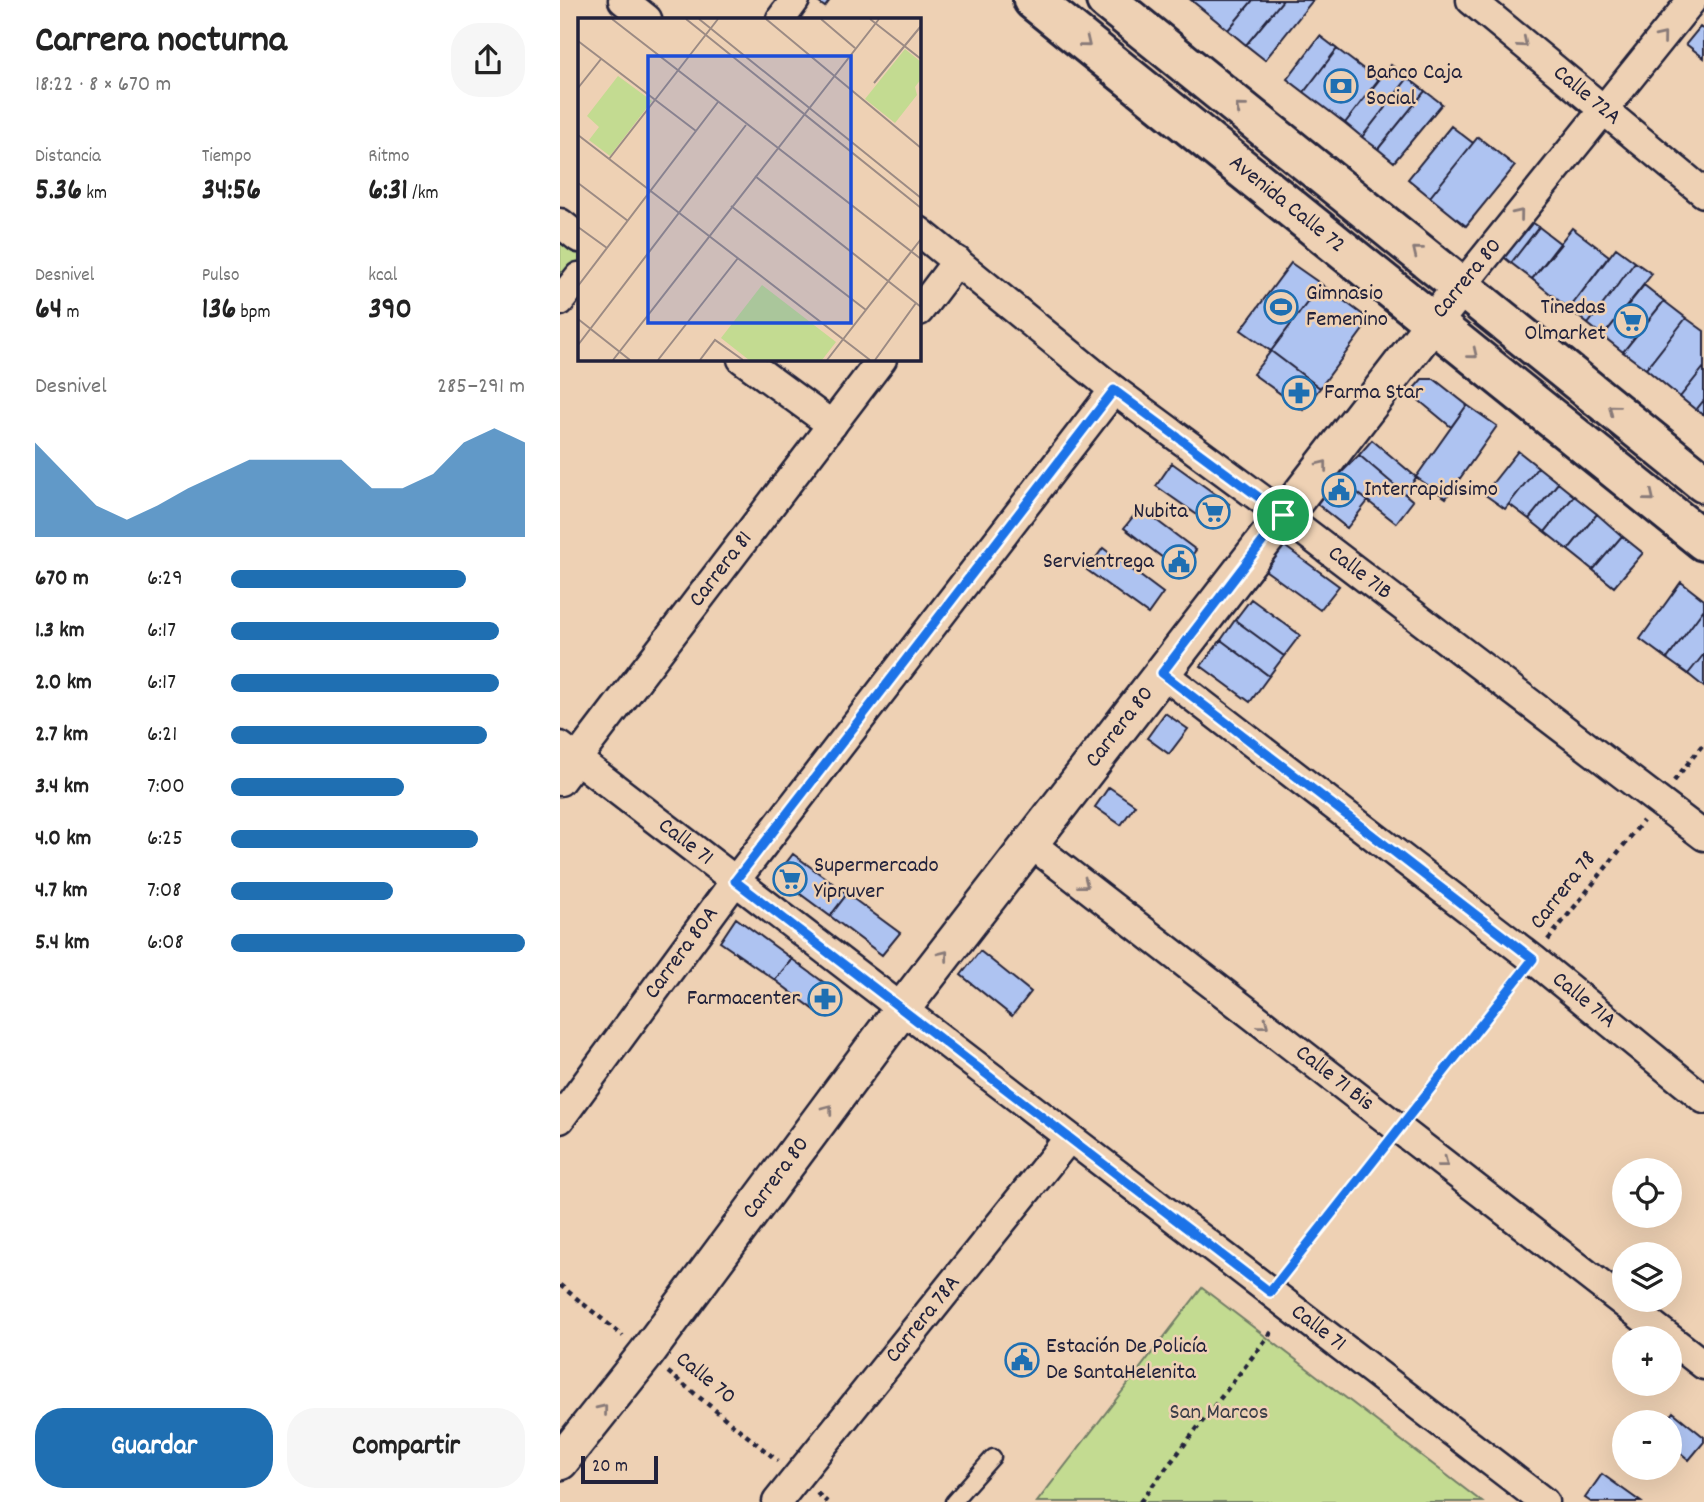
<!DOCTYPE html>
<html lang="es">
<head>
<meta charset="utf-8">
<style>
  :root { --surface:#fff; --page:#f6f6f6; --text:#222; --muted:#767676; --accent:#1f6fb2 }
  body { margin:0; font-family:Dekko,sans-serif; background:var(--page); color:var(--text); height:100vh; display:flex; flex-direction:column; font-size:26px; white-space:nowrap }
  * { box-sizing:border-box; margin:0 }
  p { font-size:23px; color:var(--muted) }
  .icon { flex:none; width:38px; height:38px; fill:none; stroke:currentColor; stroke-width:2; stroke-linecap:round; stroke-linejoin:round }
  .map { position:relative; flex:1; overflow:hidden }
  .sheet { display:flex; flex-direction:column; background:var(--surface); width:560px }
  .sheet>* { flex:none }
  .buttons { position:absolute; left:1052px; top:1158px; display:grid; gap:14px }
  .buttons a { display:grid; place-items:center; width:70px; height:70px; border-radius:50%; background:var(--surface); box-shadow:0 7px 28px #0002; font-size:35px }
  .scale { position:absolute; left:21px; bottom:18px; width:77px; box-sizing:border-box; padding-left:7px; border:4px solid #22223b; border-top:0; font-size:19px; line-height:24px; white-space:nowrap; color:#22223b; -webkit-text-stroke:5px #eed1b4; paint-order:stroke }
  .pin { position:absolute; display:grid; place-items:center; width:60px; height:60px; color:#fff; margin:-30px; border:4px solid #fff; border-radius:50%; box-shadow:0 2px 7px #0007 }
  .round { display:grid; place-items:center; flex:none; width:74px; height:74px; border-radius:28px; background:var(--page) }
  .headline { display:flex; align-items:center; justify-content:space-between; height:119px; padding:0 35px }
  h1 { font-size:38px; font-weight:800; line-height:52px }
  .stats { display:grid; grid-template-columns:repeat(3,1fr); gap:10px; height:119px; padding:7px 35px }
  .stats div { display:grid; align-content:center }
  .stats b { font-size:30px; font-weight:800 }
  .stats small { font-size:19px; font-weight:400 }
  .stats p { font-size:19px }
  .chart { height:196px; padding:14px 35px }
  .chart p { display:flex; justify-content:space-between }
  .chart svg { width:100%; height:126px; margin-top:7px; fill:var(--accent); opacity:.7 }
  .primary-button { display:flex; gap:14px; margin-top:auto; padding:14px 35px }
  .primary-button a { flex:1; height:80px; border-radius:28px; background:var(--accent); color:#fff; font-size:28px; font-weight:800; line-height:80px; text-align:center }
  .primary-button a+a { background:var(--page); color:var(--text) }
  ul { padding:0 35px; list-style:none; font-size:23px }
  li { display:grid; grid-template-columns:112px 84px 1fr; align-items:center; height:52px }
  li i { height:18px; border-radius:9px; background:var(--accent) }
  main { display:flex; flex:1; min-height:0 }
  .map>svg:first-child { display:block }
  .green { fill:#c3db91; stroke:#727e66; stroke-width:2 }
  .building { fill:#aec3f1; stroke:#22223b; stroke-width:2 }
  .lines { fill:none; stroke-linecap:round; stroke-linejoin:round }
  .service-casing { stroke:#22223b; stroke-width:19 }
  .minor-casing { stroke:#22223b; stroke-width:33 }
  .tertiary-casing { stroke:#22223b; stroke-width:40 }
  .secondary-casing { stroke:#22223b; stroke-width:44 }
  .path { stroke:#22223b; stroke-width:4.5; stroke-dasharray:5 5; stroke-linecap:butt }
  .service { stroke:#eed1b4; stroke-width:14 }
  .minor { stroke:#eed1b4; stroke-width:28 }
  .tertiary { stroke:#eed1b4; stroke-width:35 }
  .secondary { stroke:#eed1b4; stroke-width:38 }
  .oneway { stroke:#887a78 }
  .route-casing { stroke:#fff; stroke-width:14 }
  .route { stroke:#1a73e8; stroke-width:9 }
  .labels { text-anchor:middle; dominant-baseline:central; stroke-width:5; stroke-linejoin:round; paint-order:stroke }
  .poi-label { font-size:23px; fill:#22223b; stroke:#eed1b4; text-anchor:start }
  .street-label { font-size:23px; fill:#22223b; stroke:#eed1b4 }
  .park-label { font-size:23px; fill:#3a3e48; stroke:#eed1b4 }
  .inset-road { fill:none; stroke:#9c8b84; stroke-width:2 }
  .view { fill:#1d4ed8; fill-opacity:0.15; stroke:#1d4ed8; stroke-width:3.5 }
  .inset-edge { fill:none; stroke:#22223b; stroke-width:3.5 }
</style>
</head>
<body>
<main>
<section class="sheet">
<div class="headline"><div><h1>Carrera nocturna</h1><p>18:22 · 8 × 670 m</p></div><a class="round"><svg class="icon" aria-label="share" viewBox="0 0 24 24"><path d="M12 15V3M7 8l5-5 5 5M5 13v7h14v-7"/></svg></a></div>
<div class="stats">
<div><p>Distancia</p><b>5.36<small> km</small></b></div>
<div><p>Tiempo</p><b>34:56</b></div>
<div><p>Ritmo</p><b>6:31<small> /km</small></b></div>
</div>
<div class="stats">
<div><p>Desnivel</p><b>64<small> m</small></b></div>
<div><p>Pulso</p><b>136<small> bpm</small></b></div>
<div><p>kcal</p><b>390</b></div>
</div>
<div class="chart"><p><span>Desnivel</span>285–291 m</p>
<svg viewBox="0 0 160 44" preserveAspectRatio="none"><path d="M0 44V11L10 22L20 33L30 38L40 33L50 27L60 22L70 17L80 17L90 17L100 17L110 27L120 27L130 22L140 11L150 6L160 11V44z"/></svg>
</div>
<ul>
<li><b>670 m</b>6:29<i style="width:80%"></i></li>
<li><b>1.3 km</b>6:17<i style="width:91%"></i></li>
<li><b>2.0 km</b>6:17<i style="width:91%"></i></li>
<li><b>2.7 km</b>6:21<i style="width:87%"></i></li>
<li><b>3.4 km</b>7:00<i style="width:59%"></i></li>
<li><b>4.0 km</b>6:25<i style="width:84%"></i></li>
<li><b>4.7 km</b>7:08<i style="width:55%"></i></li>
<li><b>5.4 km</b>6:08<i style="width:100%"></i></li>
</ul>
<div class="primary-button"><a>Guardar</a><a>Compartir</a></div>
</section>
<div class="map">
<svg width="1144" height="1502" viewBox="0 0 1144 1502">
  <rect width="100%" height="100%" fill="#eed1b4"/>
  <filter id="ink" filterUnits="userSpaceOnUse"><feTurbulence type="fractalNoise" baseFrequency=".0143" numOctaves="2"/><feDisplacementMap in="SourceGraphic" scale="14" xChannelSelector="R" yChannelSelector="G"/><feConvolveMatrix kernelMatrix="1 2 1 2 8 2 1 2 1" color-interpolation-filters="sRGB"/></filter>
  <g filter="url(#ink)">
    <!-- green -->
    <path class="green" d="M0,237L19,252V262L0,287Z
      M642,1288L922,1502H477Z"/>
    <!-- building -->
    <path class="building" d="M255,0H270L265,7Z
      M631,0H693L668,30Z
      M693,0H723L686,45L668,30Z
      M723,0H753L705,60L686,45Z
      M1140,27L1144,30V58L1126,44Z
      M760,36L777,49L744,92L727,79Z
      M777,49L818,80L785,123L744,92Z
      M831,65L848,78L802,137L785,123Z
      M848,78L865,91L818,149L802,137Z
      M865,91L882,104L834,162L818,149Z
      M891,126L913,143L870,197L848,179Z
      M918,137L955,166L906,226L870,197Z
      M966,218L979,227L951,263L939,253Z
      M979,227L1001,244L972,279L951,263Z
      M1012,228L1049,256L1009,309L972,279Z
      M1056,248L1075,262L1028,324L1009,309Z
      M1075,262L1092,274L1043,336L1028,324Z
      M731,263L761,284L711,351L681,330Z
      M761,284L810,320L760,388L711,351Z
      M1084,285L1104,301L1063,352L1043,336Z
      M1104,301L1126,318L1086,369L1063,352Z
      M1126,318L1144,331V367L1120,397L1086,369Z
      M711,351L760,388L743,410L693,374Z
      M1144,367V400L1136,410L1120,397Z
      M862,379H874L907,405L891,427L850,393Z
      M1144,400V415L1136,410Z
      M907,405L937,426L886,498L856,477Z
      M812,440L856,477L846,495L799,455Z
      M958,451L978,467L945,509L924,494Z
      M799,455L853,501L836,523L777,477Z
      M612,463L669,504L653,526L596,486Z
      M978,467L998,483L969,519L949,504Z
      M777,477L808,501L787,528L757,504Z
      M998,483L1014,496L985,532L969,519Z
      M1014,496L1037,514L1008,550L985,532Z
      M580,508L636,550L620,571L564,528Z
      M1037,514L1062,536L1033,570L1008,550Z
      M1062,536L1083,553L1054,587L1033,570Z
      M723,545L779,586L760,610L705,570Z
      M543,548L603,593L588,614L527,570Z
      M1121,582L1144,600V609L1107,659L1080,639Z
      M691,599L740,635L724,656L675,620Z
      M1144,609V654L1128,674L1107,659Z
      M675,620L724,656L709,676L661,640Z
      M661,640L709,676L690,702L641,666Z
      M1144,654V687L1128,674Z
      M605,713L628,729L609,754L587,738Z
      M549,787L575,805L561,825L535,807Z
      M233,854L287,894L270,916L216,876Z
      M287,894L340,933L322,955L270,916Z
      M176,918L232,959L215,980L160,942Z
      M420,951L471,992L452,1016L401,975Z
      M232,959L281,995L264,1017L215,980Z
      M1113,1412L1144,1437V1442L1129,1460L1110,1444V1423H1105Z
      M1042,1474L1081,1502H1031L1025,1498Z"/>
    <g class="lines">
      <defs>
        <path id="service" d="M393,1502L433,1457"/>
        <g id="minor">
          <path d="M63,0L87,19"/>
          <path id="s1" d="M911,0L1144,193"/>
          <path d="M221,19L235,0"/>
          <path d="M0,223L19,238"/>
          <path id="s2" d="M359,231L554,390L723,515L1144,836"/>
          <path d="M901,287L1132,0"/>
          <path d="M0,301L19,277"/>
          <path d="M359,311L397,261"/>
          <path d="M182,359L272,425"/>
          <path id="s3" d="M602,673L973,959L1144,1099"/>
          <path id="s4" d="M0,746L984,1502"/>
          <path id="s5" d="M0,781L322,359"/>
          <path id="s6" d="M470,843L1144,1365"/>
          <path id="s7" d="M0,1119L175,881L554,390"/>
          <path id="s8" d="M217,1502L509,1138"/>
        </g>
        <g id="tertiary">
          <path id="s9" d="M0,1462L86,1354L342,1009L901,287"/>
        </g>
        <g id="secondary">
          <path id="s10" d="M473,0L1144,541"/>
          <path d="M546,0L1144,483"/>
        </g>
      </defs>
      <!-- service casing -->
      <use href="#service" class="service-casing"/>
      <!-- minor casing -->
      <use href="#minor" class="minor-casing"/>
      <!-- tertiary casing -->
      <use href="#tertiary" class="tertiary-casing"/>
      <!-- secondary casing -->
      <use href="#secondary" class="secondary-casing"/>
      <!-- path -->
      <path class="path" d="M1114,781L1144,743
        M988,940L1083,821
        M853,1110L957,980
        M725,1272L824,1147
        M0,1285L63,1336
        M108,1372L218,1461
        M257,1493L267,1502
        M580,1502L714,1329"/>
      <!-- service -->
      <use href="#service" class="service"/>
      <!-- minor -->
      <use href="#minor" class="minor"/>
      <!-- tertiary -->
      <use href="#tertiary" class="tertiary"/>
      <!-- secondary -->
      <use href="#secondary" class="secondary"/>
    </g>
    <!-- one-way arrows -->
    <defs><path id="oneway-chevron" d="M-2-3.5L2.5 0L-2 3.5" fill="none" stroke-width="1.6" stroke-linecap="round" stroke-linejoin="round" transform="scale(1.75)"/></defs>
    <g class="oneway">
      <use href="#oneway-chevron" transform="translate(1102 37) rotate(-51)"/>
      <use href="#oneway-chevron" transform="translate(526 43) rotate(39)"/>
      <use href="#oneway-chevron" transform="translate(963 43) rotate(40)"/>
      <use href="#oneway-chevron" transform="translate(680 108) rotate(-141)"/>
      <use href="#oneway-chevron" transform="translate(959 214) rotate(-51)"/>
      <use href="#oneway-chevron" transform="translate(857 251) rotate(-141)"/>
      <use href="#oneway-chevron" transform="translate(913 354) rotate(39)"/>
      <use href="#oneway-chevron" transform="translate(1053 409) rotate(-141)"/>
      <use href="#oneway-chevron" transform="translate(763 465) rotate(-52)"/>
      <use href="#oneway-chevron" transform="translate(1090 497) rotate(39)"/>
      <use href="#oneway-chevron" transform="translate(524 884) rotate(38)"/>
      <use href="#oneway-chevron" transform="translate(384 955) rotate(-52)"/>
      <use href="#oneway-chevron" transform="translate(704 1024) rotate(38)"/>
      <use href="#oneway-chevron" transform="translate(268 1109) rotate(-53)"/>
      <use href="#oneway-chevron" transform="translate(884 1163) rotate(38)"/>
      <use href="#oneway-chevron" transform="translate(43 1409) rotate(-51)"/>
    </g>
  </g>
  <g class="lines" filter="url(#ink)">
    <defs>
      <path id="route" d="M554,390L723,515L602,673L973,959L710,1292L175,881Z"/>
    </defs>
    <!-- route casing -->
    <use href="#route" class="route-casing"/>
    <!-- route -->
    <use href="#route" class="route"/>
  </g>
  <!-- icons -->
  <defs>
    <symbol id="bank-ring" viewBox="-11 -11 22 22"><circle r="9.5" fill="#eed1b4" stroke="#1f6fb2" stroke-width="1.5"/><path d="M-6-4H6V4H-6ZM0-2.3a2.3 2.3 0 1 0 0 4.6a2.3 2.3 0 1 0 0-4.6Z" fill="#1f6fb2"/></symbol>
    <symbol id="stadium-ring" viewBox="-11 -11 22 22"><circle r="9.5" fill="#eed1b4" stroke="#1f6fb2" stroke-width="1.5"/><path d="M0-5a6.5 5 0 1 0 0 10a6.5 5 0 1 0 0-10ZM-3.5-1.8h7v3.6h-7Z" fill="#1f6fb2"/></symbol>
    <symbol id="supermarket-ring" viewBox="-11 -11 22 22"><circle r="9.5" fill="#eed1b4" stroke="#1f6fb2" stroke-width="1.5"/><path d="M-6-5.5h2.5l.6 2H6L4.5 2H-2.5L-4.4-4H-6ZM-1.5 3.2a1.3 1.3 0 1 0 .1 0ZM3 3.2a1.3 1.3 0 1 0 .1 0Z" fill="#1f6fb2"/></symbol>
    <symbol id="pharmacy-ring" viewBox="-11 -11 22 22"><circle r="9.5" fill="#eed1b4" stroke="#1f6fb2" stroke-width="1.5"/><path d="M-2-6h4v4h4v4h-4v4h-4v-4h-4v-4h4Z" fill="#1f6fb2"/></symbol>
    <symbol id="civic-ring" viewBox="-11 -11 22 22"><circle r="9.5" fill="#eed1b4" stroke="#1f6fb2" stroke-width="1.5"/><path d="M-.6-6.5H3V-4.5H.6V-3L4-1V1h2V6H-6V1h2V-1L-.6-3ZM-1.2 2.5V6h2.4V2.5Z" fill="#1f6fb2"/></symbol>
  </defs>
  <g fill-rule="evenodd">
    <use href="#bank-ring" x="762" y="67" width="38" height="38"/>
    <use href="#stadium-ring" x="702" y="288" width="38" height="38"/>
    <use href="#supermarket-ring" x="1052" y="302" width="38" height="38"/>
    <use href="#pharmacy-ring" x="720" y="374" width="38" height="38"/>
    <use href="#civic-ring" x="760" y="471" width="38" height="38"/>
    <use href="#supermarket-ring" x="634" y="493" width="38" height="38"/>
    <use href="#civic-ring" x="600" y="543" width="38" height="38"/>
    <use href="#supermarket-ring" x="211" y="860" width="38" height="38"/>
    <use href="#pharmacy-ring" x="246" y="980" width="38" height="38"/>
    <use href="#civic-ring" x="443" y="1341" width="38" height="38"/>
  </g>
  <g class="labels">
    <!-- poi labels -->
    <g class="poi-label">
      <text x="806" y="73">Banco Caja<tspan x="806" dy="26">Social</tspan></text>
      <text x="746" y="294">Gimnasio<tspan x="746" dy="26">Femenino</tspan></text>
      <text x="1046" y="308" text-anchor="end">Tinedas<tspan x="1046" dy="26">Olmarket</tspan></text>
      <text x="764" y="393">Farma Star</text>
      <text x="804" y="490">Interrapidisimo</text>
      <text x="628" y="512" text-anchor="end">Nubita</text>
      <text x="594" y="562" text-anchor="end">Servientrega</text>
      <text x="254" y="866">Supermercado<tspan x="254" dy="26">Yipruver</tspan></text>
      <text x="240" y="999" text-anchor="end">Farmacenter</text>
      <text x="486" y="1347">Estación De Policía<tspan x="486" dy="26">De SantaHelenita</tspan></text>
    </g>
    <!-- street labels -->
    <g class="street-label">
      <text stroke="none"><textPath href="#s1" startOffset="150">Calle 72A</textPath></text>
      <text stroke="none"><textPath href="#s10" startOffset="326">Avenida Calle 72</textPath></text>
      <text transform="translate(908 279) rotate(-51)">Carrera 80</text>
      <text stroke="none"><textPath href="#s5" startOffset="266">Carrera 81</textPath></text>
      <text stroke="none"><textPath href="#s2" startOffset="558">Calle 71B</textPath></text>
      <text stroke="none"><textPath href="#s9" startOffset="924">Carrera 80</textPath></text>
      <text stroke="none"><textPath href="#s4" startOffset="158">Calle 71</textPath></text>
      <text transform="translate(1004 891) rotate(-52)">Carrera 78</text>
      <text stroke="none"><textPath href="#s7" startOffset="206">Carrera 80A</textPath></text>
      <text stroke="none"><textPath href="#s3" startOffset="534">Calle 71A</textPath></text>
      <text stroke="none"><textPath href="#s6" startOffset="385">Calle 71 Bis</textPath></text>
      <text stroke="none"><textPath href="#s9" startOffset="357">Carrera 80</textPath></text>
      <text stroke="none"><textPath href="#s8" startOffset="234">Carrera 78A</textPath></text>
      <text stroke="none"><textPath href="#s4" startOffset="956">Calle 71</textPath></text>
      <text transform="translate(145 1379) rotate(39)">Calle 70</text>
    </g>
    <!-- park labels -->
    <g class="park-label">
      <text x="659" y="1413">San Marcos</text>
    </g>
  </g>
  <!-- overview -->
  <g transform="translate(18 18)">
    <rect width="343" height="343" fill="#eed1b4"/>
    <path d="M327,31L343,44V61L337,69L339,77L317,105L287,81ZM40,58L74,83L32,138L11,122L21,109L9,98ZM184,267L258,324L244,342H171L143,320Z" fill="#c3db91"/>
    <path class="inset-road" d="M34,1L343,241M108,1L343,190M121,1L343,180M188,1L343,130M243,1L277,30M292,1L343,41M0,23L118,113M296,65L343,8M0,70L23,41M0,117L292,342M31,141L140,1M177,158L343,289M0,165L50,203M153,188L288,292M0,209L29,230M0,268L140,84M0,301L52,342M0,327L168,107M35,342L301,1M80,342L160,240M122,342L137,322L165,342M249,342L343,221M297,342L338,285"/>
    <path class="view" d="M70,38H273V305H70Z"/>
    <rect width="343" height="343" class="inset-edge"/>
  </g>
</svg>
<div class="buttons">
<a><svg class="icon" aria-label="locate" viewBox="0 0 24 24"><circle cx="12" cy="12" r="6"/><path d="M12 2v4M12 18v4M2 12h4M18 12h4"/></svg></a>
<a><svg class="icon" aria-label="layers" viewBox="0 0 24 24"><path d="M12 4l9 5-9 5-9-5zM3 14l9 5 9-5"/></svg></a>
<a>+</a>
<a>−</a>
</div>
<div class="scale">20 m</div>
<div class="pin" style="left:723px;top:515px;background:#1e9e55"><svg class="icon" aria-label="arrive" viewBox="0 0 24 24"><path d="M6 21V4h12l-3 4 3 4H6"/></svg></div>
</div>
</main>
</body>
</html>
